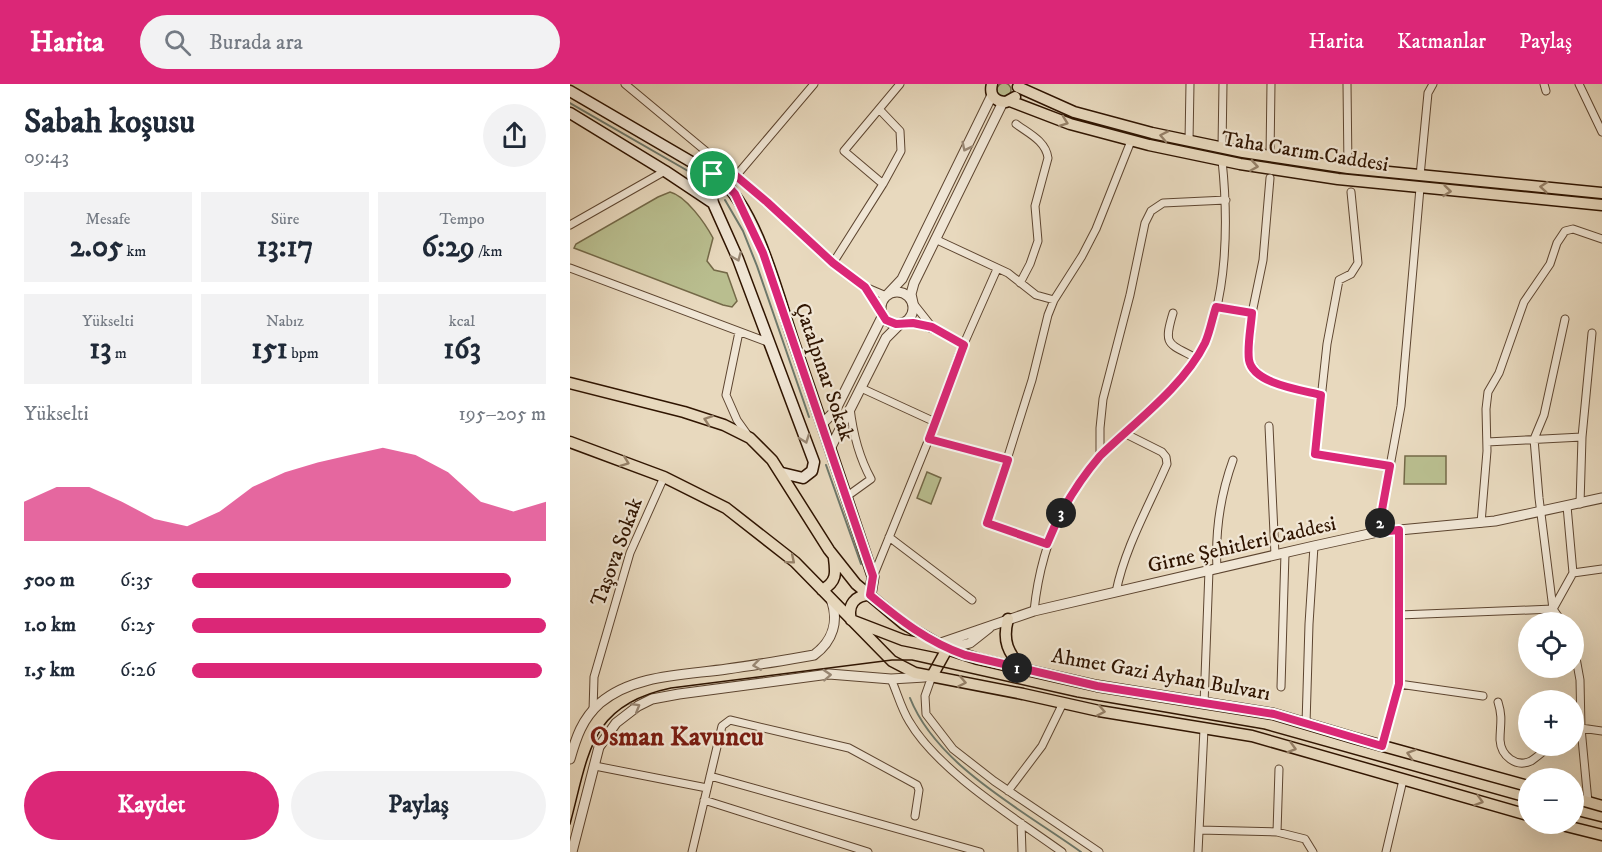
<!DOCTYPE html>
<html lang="tr">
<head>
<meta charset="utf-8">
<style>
  :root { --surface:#fff; --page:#f2f2f3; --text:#1f2937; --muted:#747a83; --accent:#db2777 }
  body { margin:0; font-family:"IM FELL DW Pica",serif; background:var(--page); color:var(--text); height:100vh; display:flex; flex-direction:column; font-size:22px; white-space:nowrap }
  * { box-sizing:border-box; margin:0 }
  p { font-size:20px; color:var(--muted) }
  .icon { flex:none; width:33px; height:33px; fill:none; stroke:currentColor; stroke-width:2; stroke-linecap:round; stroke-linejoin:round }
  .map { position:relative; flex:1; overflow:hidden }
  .panel { display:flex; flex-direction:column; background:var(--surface); width:570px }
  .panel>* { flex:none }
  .buttons { position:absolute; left:948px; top:528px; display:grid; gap:12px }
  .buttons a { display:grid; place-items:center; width:66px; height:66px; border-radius:50%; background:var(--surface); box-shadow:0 6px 24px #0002; font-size:30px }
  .pin { position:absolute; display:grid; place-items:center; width:51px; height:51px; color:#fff; margin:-26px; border:3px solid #fff; border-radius:50%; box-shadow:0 2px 6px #0007 }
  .km { position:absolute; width:30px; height:30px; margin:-15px; border-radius:50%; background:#222; color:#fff; font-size:16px; line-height:30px; text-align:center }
  .round { display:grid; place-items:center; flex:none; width:63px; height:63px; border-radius:32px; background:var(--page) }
  .summary { display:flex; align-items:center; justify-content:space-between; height:102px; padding:0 24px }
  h1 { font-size:33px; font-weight:700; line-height:45px }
  .metrics { display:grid; grid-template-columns:repeat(3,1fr); gap:9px; height:102px; padding:6px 24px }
  .metrics div { display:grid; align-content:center; border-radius:0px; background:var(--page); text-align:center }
  .metrics b { font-size:30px; font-weight:700 }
  .metrics small { font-size:16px; font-weight:400 }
  .metrics p { font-size:16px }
  .chart { height:168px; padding:12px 24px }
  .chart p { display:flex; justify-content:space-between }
  .chart svg { width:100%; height:108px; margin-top:6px; fill:var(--accent); opacity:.7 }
  .primary-button { display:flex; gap:12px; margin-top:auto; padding:12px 24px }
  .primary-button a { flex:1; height:69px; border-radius:36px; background:var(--accent); color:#fff; font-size:24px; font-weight:700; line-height:69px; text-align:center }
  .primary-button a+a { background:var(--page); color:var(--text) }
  ul { padding:0 24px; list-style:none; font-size:20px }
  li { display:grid; grid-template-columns:96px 72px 1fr; align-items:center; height:45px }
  li i { height:15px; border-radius:8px; background:var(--accent) }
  header { display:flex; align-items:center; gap:36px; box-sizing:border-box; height:84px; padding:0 30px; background:var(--accent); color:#fff }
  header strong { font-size:28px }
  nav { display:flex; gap:33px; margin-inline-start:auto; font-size:21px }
  .search { width:420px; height:54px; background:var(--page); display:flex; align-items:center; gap:15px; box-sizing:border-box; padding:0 21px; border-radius:33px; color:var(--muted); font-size:22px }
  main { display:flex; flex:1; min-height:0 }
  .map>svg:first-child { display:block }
  .green { fill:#b9be8f; stroke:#746948; stroke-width:1.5 }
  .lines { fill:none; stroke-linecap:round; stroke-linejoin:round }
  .stream { stroke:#6d786b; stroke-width:2 }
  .minor-casing { stroke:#5d4530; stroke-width:9 }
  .tertiary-casing { stroke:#5d4530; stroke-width:11 }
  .secondary-casing { stroke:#2f1400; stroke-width:13 }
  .primary-casing { stroke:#2f1400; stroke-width:13 }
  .minor { stroke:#f0e6d5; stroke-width:7 }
  .tertiary { stroke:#f0e6d5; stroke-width:9 }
  .secondary { stroke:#f0e6d5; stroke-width:10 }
  .primary { stroke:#e8d9be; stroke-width:10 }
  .tram { stroke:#2f1400; stroke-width:1.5 }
  .oneway { stroke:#958068 }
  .oneway2 { stroke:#998875 }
  .route-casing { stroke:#fff; stroke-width:12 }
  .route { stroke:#db2777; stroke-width:8 }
  .labels { text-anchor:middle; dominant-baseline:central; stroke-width:4.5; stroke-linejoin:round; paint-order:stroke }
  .street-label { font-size:21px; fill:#2f1400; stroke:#f0e6d5 }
  .district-label { font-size:27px; font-weight:bold; fill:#7a1f14; stroke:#f0e6d5 }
</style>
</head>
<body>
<header>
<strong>Harita</strong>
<div class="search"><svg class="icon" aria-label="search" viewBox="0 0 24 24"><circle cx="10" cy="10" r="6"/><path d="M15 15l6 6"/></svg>Burada ara</div>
<nav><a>Harita</a><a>Katmanlar</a><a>Paylaş</a></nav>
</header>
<main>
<section class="panel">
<div class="summary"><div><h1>Sabah koşusu</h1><p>09:43</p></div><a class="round"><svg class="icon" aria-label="share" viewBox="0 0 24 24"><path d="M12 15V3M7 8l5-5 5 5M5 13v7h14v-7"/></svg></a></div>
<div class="metrics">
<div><p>Mesafe</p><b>2.05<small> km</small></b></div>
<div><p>Süre</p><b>13:17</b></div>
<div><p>Tempo</p><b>6:29<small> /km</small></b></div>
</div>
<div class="metrics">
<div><p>Yükselti</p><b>13<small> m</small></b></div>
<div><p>Nabız</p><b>151<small> bpm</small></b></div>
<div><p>kcal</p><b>163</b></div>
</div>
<div class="chart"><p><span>Yükselti</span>195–205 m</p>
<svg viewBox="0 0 160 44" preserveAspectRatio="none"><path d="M0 44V28L10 22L20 22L30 28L40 35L50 38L60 32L70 22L80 16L90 12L100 9L110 6L120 9L130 16L140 28L150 32L160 28V44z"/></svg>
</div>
<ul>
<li><b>500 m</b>6:35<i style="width:90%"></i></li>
<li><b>1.0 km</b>6:25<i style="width:100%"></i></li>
<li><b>1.5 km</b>6:26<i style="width:99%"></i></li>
</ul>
<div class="primary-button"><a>Kaydet</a><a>Paylaş</a></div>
</section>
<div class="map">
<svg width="1032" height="768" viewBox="0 0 1032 768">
  <rect width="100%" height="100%" fill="#e8d9be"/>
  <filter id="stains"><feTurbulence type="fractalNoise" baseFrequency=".00333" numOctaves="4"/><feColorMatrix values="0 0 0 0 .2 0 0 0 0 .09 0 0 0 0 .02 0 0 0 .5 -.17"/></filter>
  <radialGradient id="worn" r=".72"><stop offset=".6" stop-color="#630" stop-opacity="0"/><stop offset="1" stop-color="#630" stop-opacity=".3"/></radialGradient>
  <!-- green -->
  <path class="green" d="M427 6a7 7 0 1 1 14 0a7 7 0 1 1-14 0Z
    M100,108C116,112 135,139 143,154L137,177L144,186L157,189L167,217L162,223L153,221L4,164L6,160L88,113Z
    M835,372H876V400H834Z
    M357,388L371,394L361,420L347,414Z"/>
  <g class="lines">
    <!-- stream -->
    <path class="stream" d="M0,19L132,95
      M155,116L173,147L187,182L239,333
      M256,381L291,480
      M340,614C367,682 454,727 511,768"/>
    <defs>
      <path id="minor" d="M55,0L197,118L263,179L295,203L316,212
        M777,0L778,84
        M974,0L976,7
        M1009,0L1032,48
        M309,25L330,47L331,67L313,100
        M446,40C458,49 476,57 478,74L465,122L468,157L460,180L450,199
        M619,57L620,0
        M652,63L653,0
        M700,72L701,0
        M166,92L244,0
        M850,92L858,9L863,0
        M781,108L788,179L781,190L769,196L757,260L745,370L820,382
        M0,141L95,87
        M365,155L438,189L466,211L484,216
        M263,179L313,100L274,67L330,0
        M0,184L200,259
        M295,203L313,231
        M343,219L362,243
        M646,223L682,229L679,277L689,290L700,298L751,311
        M603,229C593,262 598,259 626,274
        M682,229L693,176L700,94
        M331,239C356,239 373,249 394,261
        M169,248L156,311L167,336L177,350
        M291,304L365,338
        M699,342L705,471
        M359,355L438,376
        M917,358L1012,353
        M530,372V344L533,315L560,211L575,139L581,127L593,119L656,116
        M276,413L301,395C289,373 283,350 280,324
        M1010,420L1012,353L1022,249
        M911,439L917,367L916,325L918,308L929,289L954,218L980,180L987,159L995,147L1003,145L1032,155
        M808,448L831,322L850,104
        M319,453L402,516
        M477,460L417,439L462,296L478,231L484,216L512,172L526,145L561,57
        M647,485C645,447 650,412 663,376
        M1003,489L1032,485
        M303,493L359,355L389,271L427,185
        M546,508C555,463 579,422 597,380L596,373L592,368L554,349
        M464,527C470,470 490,416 528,374C539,361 552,350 565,339C588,317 613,296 629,269C659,219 658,133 652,76
        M829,531L983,525L1003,489L997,422
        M992,538L983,525L969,414L964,355L974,331L995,235
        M1004,563L1010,596L1011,644L1018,718
        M362,592L355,612L356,630L383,665L424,697L529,768
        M321,595C327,608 331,624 339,637C368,687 445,734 492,768
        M829,600L913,612
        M711,603L715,469
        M928,618C933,634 930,641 930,656C931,672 946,684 961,677C967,673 974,667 980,662
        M634,620L639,486
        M23,627L24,593L60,469L94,393
        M736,640L739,540L744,462
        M1011,644L1032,647
        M812,662L829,600V446
        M25,682L137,704
        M140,692L410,768
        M438,707L472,662L493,619
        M134,716L298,768
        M451,739L452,768
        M629,746L707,748L735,755L743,768
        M707,748L709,685
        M122,768L152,642L160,636L279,664L347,701L349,706L345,732
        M628,768L634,645
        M816,768L833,696"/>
      <path id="tertiary" d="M143,90V119
        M311 224a16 16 0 1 1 32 0a16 16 0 1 1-32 0Z
        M316,212L332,195L422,11
        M343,219L341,210L344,199L433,18
        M252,340L265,327L313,231
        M260,365L316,254L331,239
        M368,560L464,527L744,462L808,448L925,437L1032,414
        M377,565L400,559L419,544
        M0,675C6,654 12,635 30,619C64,590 116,591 157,585C187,581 215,576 244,571C263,557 269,537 261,515
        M2,768L29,663L46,639L68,622L82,615L109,610L259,590L321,595L355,593"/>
      <path id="secondary" d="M0,7L149,94C187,125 208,212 224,259C251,336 277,415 303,493L300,511
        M0,29L95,87L143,119L168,175L244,378L242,387L233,394L212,389"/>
      <path id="primary" d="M422,0C419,11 425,18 436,18L445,13
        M448,3L504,28L582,49L673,68L778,84L1032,109
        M440,17L500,40L579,61L670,80L768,95L1032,121
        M0,299L114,328L154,341L180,354L202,376L259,466L286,500L334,540L377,565L408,575L527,602L703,630L784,654L958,702
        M0,358L94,393L156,424L225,478L322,577L345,589L453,610L529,627L682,652L958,731
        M252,506C267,498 266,489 264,474
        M300,511C285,511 277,521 281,536L333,556L377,565L362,592
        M438,535C432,557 438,569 453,585
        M1004,714L1032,722
        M988,740L1032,751"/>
    </defs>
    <!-- minor casing -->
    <use href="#minor" class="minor-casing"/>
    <!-- tertiary casing -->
    <use href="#tertiary" class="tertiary-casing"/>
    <!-- secondary casing -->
    <use href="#secondary" class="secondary-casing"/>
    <!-- primary casing -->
    <use href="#primary" class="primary-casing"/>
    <!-- minor -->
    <use href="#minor" class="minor"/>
    <!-- tertiary -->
    <use href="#tertiary" class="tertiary"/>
    <!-- secondary -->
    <use href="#secondary" class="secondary"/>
    <!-- primary -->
    <use href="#primary" class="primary"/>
    <!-- tram -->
    <path class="tram" d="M1004,731L1032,738
      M0,740C19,670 19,621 101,604L322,576H342L507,613L694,645L958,719"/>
  </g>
  <!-- one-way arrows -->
  <defs><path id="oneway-chevron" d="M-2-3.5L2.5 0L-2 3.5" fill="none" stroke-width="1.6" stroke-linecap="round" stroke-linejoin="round" transform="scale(1.5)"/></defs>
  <g class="oneway">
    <use href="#oneway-chevron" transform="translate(494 38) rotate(20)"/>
    <use href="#oneway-chevron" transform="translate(594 52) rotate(-169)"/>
    <use href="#oneway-chevron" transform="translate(684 82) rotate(9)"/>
    <use href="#oneway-chevron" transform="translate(974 103) rotate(-175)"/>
    <use href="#oneway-chevron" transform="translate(877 107) rotate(6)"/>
    <use href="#oneway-chevron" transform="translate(138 336) rotate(-161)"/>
    <use href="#oneway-chevron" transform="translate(55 378) rotate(21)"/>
    <use href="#oneway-chevron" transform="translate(221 476) rotate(40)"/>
    <use href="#oneway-chevron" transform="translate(392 598) rotate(11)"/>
    <use href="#oneway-chevron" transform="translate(531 627) rotate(11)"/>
    <use href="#oneway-chevron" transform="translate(722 664) rotate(16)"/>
    <use href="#oneway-chevron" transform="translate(841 670) rotate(-164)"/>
    <use href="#oneway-chevron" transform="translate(909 717) rotate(16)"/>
  </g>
  <g class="oneway2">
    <use href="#oneway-chevron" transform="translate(396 63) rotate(116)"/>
    <use href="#oneway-chevron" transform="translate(167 173) rotate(67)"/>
    <use href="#oneway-chevron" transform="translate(235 355) rotate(70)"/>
    <use href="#oneway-chevron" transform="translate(187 581) rotate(172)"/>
    <use href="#oneway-chevron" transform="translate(257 591) rotate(-3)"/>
    <use href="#oneway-chevron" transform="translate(66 623) rotate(-31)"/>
  </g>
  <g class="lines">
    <defs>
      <path id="route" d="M146,75L197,118L263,179L295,203L316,236L326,240L343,239L362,243L394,261L359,355L438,376L417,439L477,460C490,427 507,399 530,372C564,339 614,302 635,259C640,248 642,235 646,223L682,229C681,243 677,262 679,276C683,300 732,306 751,311L745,370L820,382L808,448L829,446V600L812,662L704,630L527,602L395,571C358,558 330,536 300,511L303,492L193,169L165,110L155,99L143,90Z"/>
    </defs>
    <!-- route casing -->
    <use href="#route" class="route-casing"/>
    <!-- route -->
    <use href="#route" class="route"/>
  </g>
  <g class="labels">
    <!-- street labels -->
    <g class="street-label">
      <text transform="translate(735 68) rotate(9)">Taha Carım Caddesi</text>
      <text transform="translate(254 288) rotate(71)">Çatalpınar Sokak</text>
      <text transform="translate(672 461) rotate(-13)">Girne Şehitleri Caddesi</text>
      <text transform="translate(47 468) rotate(-70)">Taşova Sokak</text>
      <text transform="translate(591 591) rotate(10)">Ahmet Gazi Ayhan Bulvarı</text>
    </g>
    <!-- district labels -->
    <g class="district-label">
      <text x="107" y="653">Osman Kavuncu</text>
    </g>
  </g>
  <rect width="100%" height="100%" filter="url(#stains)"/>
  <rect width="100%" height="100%" fill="url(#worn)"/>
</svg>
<div class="buttons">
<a><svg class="icon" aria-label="locate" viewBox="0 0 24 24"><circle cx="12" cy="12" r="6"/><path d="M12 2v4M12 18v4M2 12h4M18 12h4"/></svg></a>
<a>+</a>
<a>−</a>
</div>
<div class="pin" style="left:143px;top:90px;background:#1e9e55"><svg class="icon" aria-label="arrive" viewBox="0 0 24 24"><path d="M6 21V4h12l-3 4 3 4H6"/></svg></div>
<b class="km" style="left:447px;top:584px">1</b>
<b class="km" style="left:810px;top:439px">2</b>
<b class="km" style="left:491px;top:429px">3</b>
</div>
</main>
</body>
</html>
